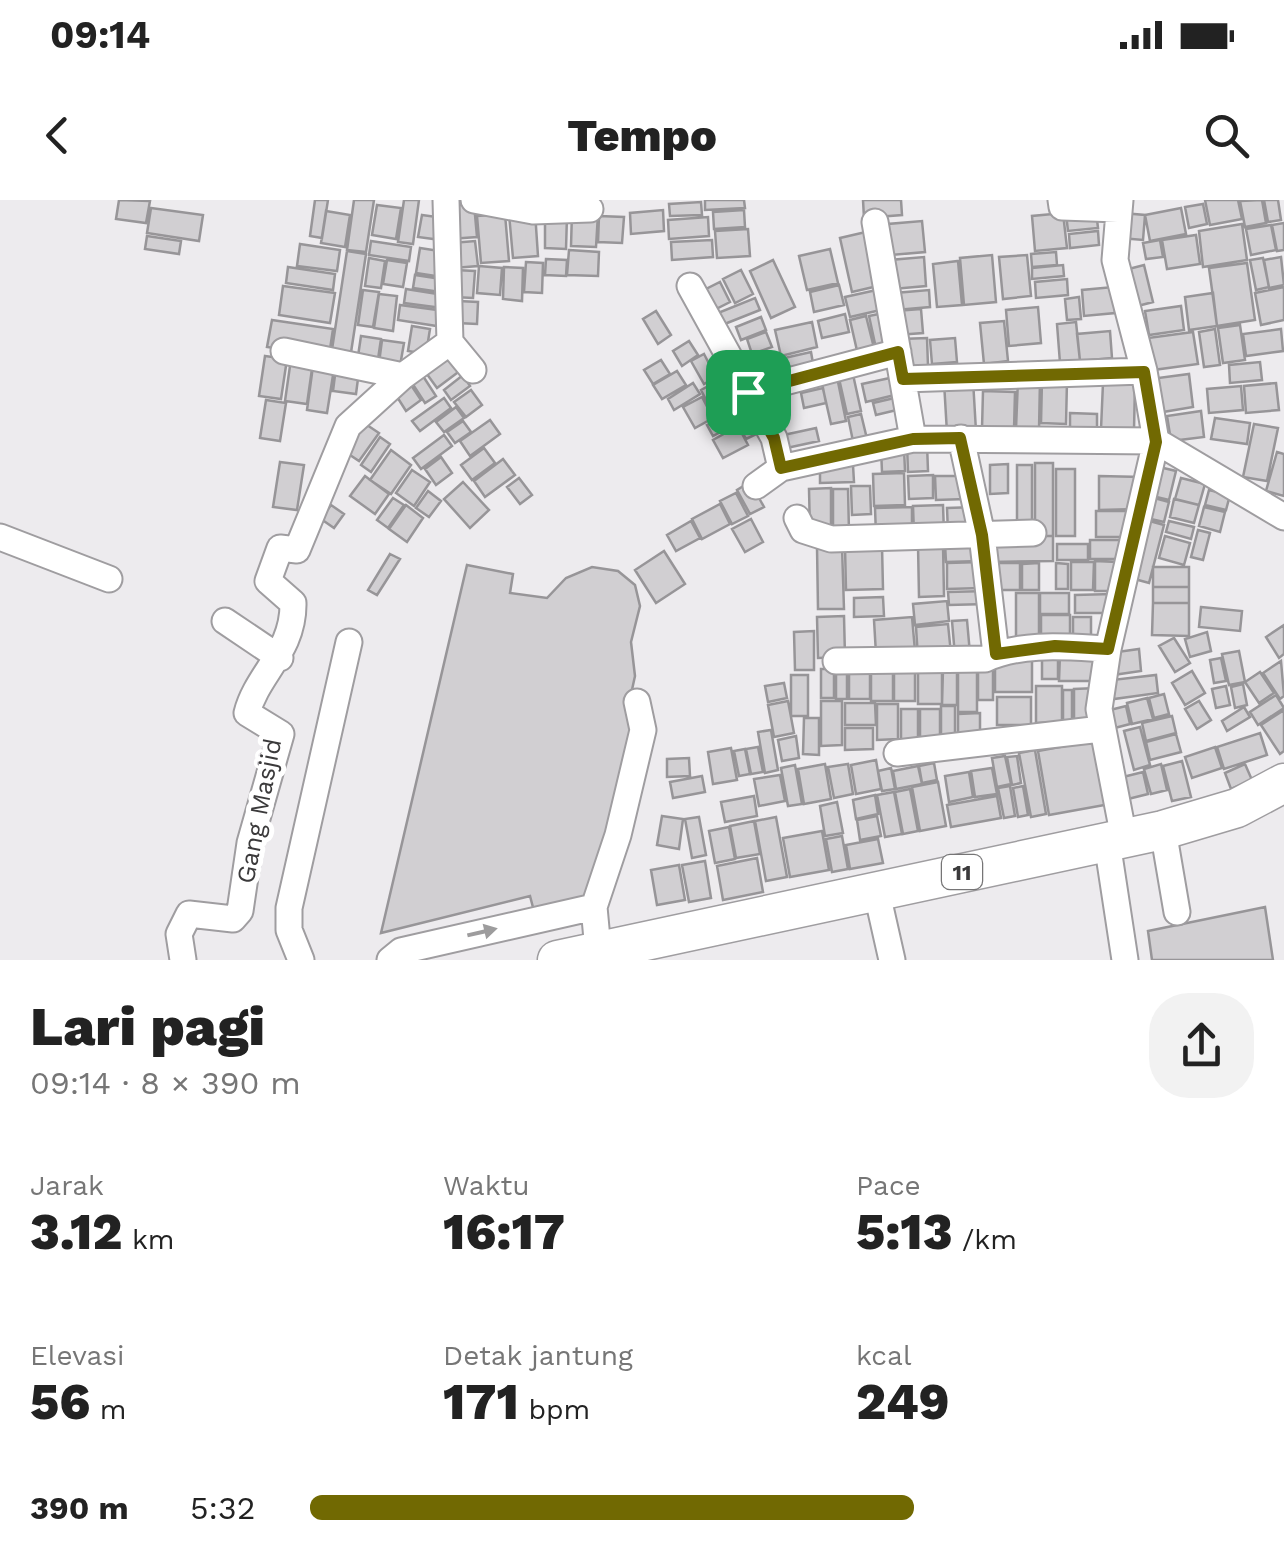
<!DOCTYPE html>
<html lang="id">
<head>
<meta charset="utf-8">
<style>
  :root { --surface:#fff; --page:#f2f2f2; --text:#222; --muted:#767676; --accent:#716902 }
  body { margin:0; font-family:"Work Sans",sans-serif; background:var(--page); color:var(--text); height:100vh; display:flex; flex-direction:column; font-size:38px; white-space:nowrap }
  * { box-sizing:border-box; margin:0 }
  p { font-size:32px; color:var(--muted) }
  .icon { flex:none; width:55px; height:55px; fill:none; stroke:currentColor; stroke-width:2; stroke-linecap:round; stroke-linejoin:round }
  .map { position:relative; height:760px; overflow:hidden }
  .details { display:flex; flex-direction:column; background:var(--surface); flex:1 }
  .details>* { flex:none }
  .pin { position:absolute; display:grid; place-items:center; width:85px; height:85px; color:#fff; margin:-42px; border-radius:20px; box-shadow:0 5px 15px #0006 }
  .round { display:grid; place-items:center; flex:none; width:105px; height:105px; border-radius:40px; background:var(--page) }
  .head { display:flex; align-items:center; justify-content:space-between; height:170px; padding:0 30px }
  h1 { font-size:55px; font-weight:800; line-height:75px }
  .figures { display:grid; grid-template-columns:repeat(3,1fr); gap:15px; height:170px; padding:10px 30px }
  .figures div { display:grid; align-content:center }
  .figures b { font-size:50px; font-weight:800 }
  .figures small { font-size:28px; font-weight:400 }
  .figures p { font-size:28px }
  ul { padding:0 30px; list-style:none; font-size:32px }
  li { display:grid; grid-template-columns:160px 120px 1fr; align-items:center; height:75px }
  li i { height:25px; border-radius:12px; background:var(--accent) }
  .status { display:flex; justify-content:space-between; align-items:center; height:70px; padding:0 50px; background:var(--surface); direction:ltr }
  .status svg { height:28px; fill:currentColor }
  header { display:flex; justify-content:space-between; align-items:center; height:130px; padding:0 30px; background:var(--surface); font-size:45px; font-weight:800 }
  .map>svg:first-child { display:block }
  .building { fill:#d1cfd2; stroke:#979598; stroke-width:2.5 }
  .lines { fill:none; stroke-linecap:round; stroke-linejoin:round }
  .minor-casing { stroke:#9f9da0; stroke-width:29 }
  .highway-casing { stroke:#9f9da0; stroke-width:41 }
  .minor { stroke:#fff; stroke-width:25 }
  .highway { stroke:#fff; stroke-width:38 }
  .oneway { fill:#9d9c9d }
  .route-casing { stroke:#fff; stroke-width:20 }
  .route { stroke:#716902; stroke-width:12 }
  .labels { text-anchor:middle; dominant-baseline:central; stroke-width:10; stroke-linejoin:round; paint-order:stroke }
  .shield { fill:#fff; stroke:#767576; stroke-width:2.5 }
  .shield-label { font-size:22px; font-weight:bold; fill:#3b3a3b }
  .street-label { font-size:25px; fill:#3b3a3b; stroke:#fff }
</style>
</head>
<body>
<div class="status"><b>09:14</b><svg viewBox="0 0 49 12"><path d="M0 12V9h3v3zM5 12V6h3v6zM10 12V3h3v9zM15 12V0h3v12zM26 1h20v11H26zM47 4h2v5h-2z"/></svg></div>
<header><svg class="icon" aria-label="back" viewBox="0 0 24 24"><path d="M15 5l-7 7 7 7"/></svg>Tempo<svg class="icon" aria-label="search" viewBox="0 0 24 24"><circle cx="10" cy="10" r="6"/><path d="M15 15l6 6"/></svg></header>
<div class="map">
<svg width="1284" height="760" viewBox="0 0 1284 760">
  <rect width="100%" height="100%" fill="#edebee"/>
  <!-- building -->
  <path class="building" d="M119,0L150,1L146,23L116,19Z
    M315,0H328L322,38L310,36Z
    M354,0H374L366,52L347,50Z
    M404,0H419L413,44L398,42Z
    M705,0H744L745,8L705,10Z
    M863,0H901L902,15L864,18Z
    M1205,0H1238L1242,19L1210,25Z
    M1262,0L1266,23L1245,27L1240,1Z
    M1264,0H1278L1281,20L1268,22Z
    M701,2L702,15L670,16L669,4Z
    M474,4L477,37L450,39L448,6Z
    M1203,4L1207,24L1189,28L1185,7Z
    M377,5L401,8L396,39L372,35Z
    M151,8L203,15L199,41L147,33Z
    M1181,8L1186,34L1150,41L1145,15Z
    M663,10L664,31L631,34L630,13Z
    M744,10L745,27L714,29L713,12Z
    M326,11L350,15L345,47L321,43Z
    M1096,11L1098,28L1068,31L1066,14Z
    M535,12L538,56L513,58L509,14Z
    M572,12L598,14L596,47L571,46Z
    M1063,13L1067,48L1035,51L1032,16Z
    M1122,13L1145,15L1143,40L1121,38Z
    M505,14L509,61L481,63L477,16Z
    M422,15L444,18L441,40L418,37Z
    M545,16H567L566,49L545,48Z
    M599,16L624,17L622,43L598,42Z
    M708,17L709,36L669,39L668,20Z
    M922,21L925,52L891,55L888,24Z
    M1284,23V50L1277,51L1272,25Z
    M1242,24L1247,60L1203,67L1199,31Z
    M1271,25L1276,50L1251,55L1246,29Z
    M748,29L750,56L717,58L715,31Z
    M870,31L882,85L852,92L840,38Z
    M1098,31L1099,45L1070,48L1069,34Z
    M1196,35L1200,64L1167,69L1162,40Z
    M147,36L181,41L179,54L145,49Z
    M712,40L713,57L672,60L671,42Z
    M1160,40L1163,57L1146,59L1143,43Z
    M371,41L411,47L409,61L369,55Z
    M475,41L478,66L454,68L452,43Z
    M300,44L340,50L337,71L297,66Z
    M420,48L446,52L442,77L416,73Z
    M830,49L838,83L807,90L799,56Z
    M569,50L599,52L598,76L567,75Z
    M347,51L366,54L350,159L331,156Z
    M1056,52L1057,65L1032,67L1031,54Z
    M992,55L996,102L964,105L960,58Z
    M1027,55L1031,96L1003,99L999,57Z
    M924,57L926,86L893,89L890,60Z
    M1281,57L1284,85L1269,88L1264,60Z
    M369,58L385,61L381,88L365,86Z
    M1263,58L1269,87L1256,90L1250,60Z
    M546,59L567,60L566,76L545,75Z
    M387,60L407,63L403,87L383,84Z
    M773,60L795,107L771,118L750,71Z
    M958,61L962,105L937,107L933,64Z
    M526,62L543,63L542,93L524,92Z
    M1247,63L1255,120L1217,126L1209,68Z
    M1063,65L1064,76L1032,79V68Z
    M1144,65L1153,102L1130,108L1121,71Z
    M479,66L502,68L500,95L477,93Z
    M288,67L335,74L333,90L286,83Z
    M504,67L523,68L522,101L503,99Z
    M455,70L475,71L473,98L454,97Z
    M741,70L753,94L735,103L723,79Z
    M415,75L448,80L447,93L413,88Z
    M1067,79L1068,95L1036,98L1035,82Z
    M720,82L730,102L710,112L700,92Z
    M839,85L844,105L814,112L810,92Z
    M283,86L335,93L330,123L279,115Z
    M1113,87L1115,113L1084,116L1082,90Z
    M1284,87V120L1261,125L1255,93Z
    M406,89L444,95L442,108L404,103Z
    M881,89L885,109L850,117L845,97Z
    M363,90L379,92L373,127L358,125Z
    M929,90L930,107L896,110L895,93Z
    M1213,93L1217,126L1189,130L1185,97Z
    M379,94L397,96L393,131L374,128Z
    M1079,97L1081,119L1067,120L1065,99Z
    M755,98L760,110L717,127L713,115Z
    M458,101L478,102L477,124L457,123Z
    M400,105L445,111L443,127L398,120Z
    M1181,106L1184,130L1149,135L1145,111Z
    M1038,107L1041,143L1009,146L1006,110Z
    M921,109L923,133L897,135L895,111Z
    M656,111L671,135L658,144L643,119Z
    M888,112L896,149L877,153L869,116Z
    M845,114L849,132L822,138L818,121Z
    M866,116L875,152L858,155L850,120Z
    M761,117L766,130L741,140L736,127Z
    M272,120L333,129L329,156L267,147Z
    M1004,121L1008,161L984,164L980,123Z
    M812,122L817,147L781,156L775,130Z
    M1076,122L1080,161L1060,163L1057,124Z
    M1240,125L1245,160L1223,163L1218,128Z
    M412,126L430,129L426,154L408,151Z
    M1215,129L1220,165L1204,167L1199,132Z
    M1281,129L1283,151L1246,156L1243,134Z
    M1110,131L1112,158L1080,161L1077,134Z
    M766,132L772,147L752,154L747,139Z
    M1193,132L1198,164L1153,170L1148,138Z
    M361,136L381,139L377,166L357,163Z
    M927,138L928,166L903,168L901,139Z
    M955,138L957,162L932,164L930,140Z
    M382,140L404,143L400,166L379,163Z
    M689,141L698,155L682,166L673,151Z
    M448,152L461,170L437,188L424,170Z
    M811,152L814,169L783,176L780,159Z
    M776,153L780,168L746,176L742,161Z
    M704,154L716,177L704,184L691,161Z
    M265,156L287,159L281,199L259,196Z
    M291,159L313,162L307,204L285,201Z
    M661,160L670,174L653,184L644,170Z
    M1260,162L1262,180L1230,183L1229,165Z
    M313,166L334,169L327,213L307,210Z
    M336,167L359,171L356,194L333,191Z
    M852,170L861,211L847,214L838,174Z
    M677,171L686,185L662,199L653,185Z
    M421,173L436,196L425,203L410,180Z
    M733,173L749,202L732,212L716,182Z
    M1189,174L1193,207L1163,212L1158,178Z
    M463,175L470,186L451,200L444,190Z
    M899,176L903,193L866,202L862,184Z
    M837,177L846,221L831,224L821,180Z
    M1018,179L1040,180L1039,230L1016,229Z
    M973,180L976,231L947,233L944,182Z
    M1042,180L1067,181L1066,224L1041,223Z
    M409,182L421,200L406,211L394,192Z
    M716,182L730,208L715,217L701,190Z
    M693,183L700,194L674,210L668,199Z
    M1103,183L1135,184L1134,230L1101,229Z
    M1276,183L1279,210L1246,213L1244,186Z
    M1241,186L1243,210L1209,213L1207,189Z
    M823,188L826,203L804,208L801,193Z
    M471,190L482,205L466,217L454,202Z
    M983,191L1015,192L1014,230L982,229Z
    M903,196L905,208L876,215L873,203Z
    M702,197L713,218L695,228L683,207Z
    M444,198L451,208L420,231L412,221Z
    M266,200L286,203L280,241L260,238Z
    M456,207L464,218L444,232L436,222Z
    M753,208L765,230L746,239L735,218Z
    M1201,211L1204,237L1171,241L1167,216Z
    M1070,213L1097,214V229L1070,228Z
    M729,214L735,224L713,236L707,225Z
    M861,214L868,243L854,246L848,217Z
    M1215,218L1250,223L1247,244L1211,239Z
    M490,220L500,234L470,256L460,241Z
    M361,221L379,233L359,261L341,249Z
    M463,221L471,232L455,243L447,232Z
    M1254,224L1278,228L1267,281L1243,277Z
    M738,226L748,245L723,258L713,240Z
    M816,228L819,241L782,249L779,236Z
    M444,235L452,246L421,269L413,258Z
    M380,237L390,244L371,272L361,265Z
    M927,244L928,271L908,272L907,245Z
    M484,248L495,263L472,280L461,265Z
    M904,248L905,271L882,272L881,249Z
    M391,250L411,265L391,294L370,280Z
    M1277,252L1284,254V296L1266,291Z
    M441,257L452,273L436,285L425,269Z
    M503,259L515,275L485,297L474,281Z
    M280,262L304,265L297,310L273,307Z
    M1035,263H1053V336H1035Z
    M1008,264V293L990,294V265Z
    M853,265L854,282L820,283V267Z
    M1017,265H1032V328H1017Z
    M1155,266L1176,271L1169,300L1148,295Z
    M1056,269H1075V336H1056Z
    M412,270L430,282L414,306L396,293Z
    M904,273L905,305L874,306L873,274Z
    M933,275V298L909,299L908,276Z
    M365,276L389,294L375,314L350,296Z
    M935,276H966V299L936,300Z
    M1099,276L1142,277L1137,309L1099,310Z
    M519,278L532,295L520,304L507,287Z
    M1181,278L1205,284L1199,305L1175,299Z
    M463,282L489,310L470,328L444,299Z
    M750,282L764,307L750,314L737,290Z
    M851,286H870L871,314L852,315Z
    M831,288V332H810L809,289Z
    M833,289H848L849,332H833Z
    M1209,290L1230,295L1226,310L1205,305Z
    M428,291L441,301L429,317L416,308Z
    M736,293L748,316L732,324L720,301Z
    M1147,296L1169,302L1164,322L1142,317Z
    M393,298L404,305L388,328L377,320Z
    M1174,299L1199,305L1194,323L1170,317Z
    M720,304L730,324L702,339L692,319Z
    M331,305L344,314L334,328L321,319Z
    M406,305L423,318L407,342L389,329Z
    M943,305L944,333L914,334L913,306Z
    M912,307V334L876,335L875,308Z
    M976,307V332L948,333L947,308Z
    M1204,307L1225,312L1220,332L1199,326Z
    M1096,311H1128V337H1096Z
    M751,319L763,342L745,352L732,329Z
    M1146,320L1164,325L1149,383L1131,378Z
    M691,321L700,338L676,351L667,335Z
    M1169,321L1194,327L1191,339L1166,332Z
    M1198,330L1210,333L1203,360L1191,357Z
    M989,336H1053V361L989,362Z
    M1165,336L1190,343L1184,365L1159,358Z
    M1090,340H1126V359H1090Z
    M980,343V361L946,362L945,344Z
    M943,344L944,396L919,397L918,345Z
    M1057,344H1088V360H1057Z
    M842,346L844,409H818L817,347Z
    M882,346L883,389L846,390L845,347Z
    M664,351L685,384L656,403L635,370Z
    M390,354L400,359L377,395L368,390Z
    M1095,361L1117,362V391H1095Z
    M982,362V388L947,389V363Z
    M1071,362H1094L1093,390H1071Z
    M991,363H1020V390H992Z
    M1039,363V390H1022V364Z
    M1056,363L1068,364V389H1056Z
    M467,365L513,374L510,393L547,398L566,378L592,367L618,371L635,385L640,406L631,442L635,476L628,508L639,530L591,700L535,715L530,696L381,733Z
    M1153,367H1189V387H1153Z
    M1153,387H1189V403H1153Z
    M987,391V404L949,405L948,392Z
    M1016,393H1039V441H1016Z
    M1040,393H1069V414H1040Z
    M1112,394V413H1075V395Z
    M883,397L884,416L854,417V398Z
    M947,401L949,421L915,425L913,404Z
    M1153,403H1189V436L1152,435Z
    M1201,407L1242,411L1240,431L1199,427Z
    M1041,415H1070V440H1041Z
    M844,416L845,457L818,458L817,417Z
    M912,417L915,451L876,454L874,420Z
    M1073,417H1091V442H1073Z
    M967,420L970,454L955,456L952,421Z
    M948,424L951,454L918,458L916,427Z
    M1284,425V454L1279,458L1266,437Z
    M814,431V470H795L794,432Z
    M1207,432L1211,451L1190,457L1185,439Z
    M1174,438L1190,463L1175,472L1159,446Z
    M1139,449L1141,471L1113,475L1110,453Z
    M1239,451L1245,482L1229,485L1222,454Z
    M1042,453H1058V479H1042Z
    M1060,454H1100V481H1059Z
    M1221,458L1226,481L1214,483L1210,460Z
    M995,459H1032V492H995Z
    M1281,461L1284,496L1280,499L1263,473Z
    M958,465H977V512H958Z
    M978,465H993V500H978Z
    M849,466H870V499H849Z
    M871,466H893V501H871Z
    M821,469H834V498H821Z
    M836,469H847V499H836Z
    M894,469H915V501H894Z
    M918,469H942V504H918Z
    M943,469H957V505H942Z
    M1192,471L1205,493L1185,505L1172,483Z
    M1260,472L1274,493L1259,503L1245,482Z
    M791,475H808V516H791Z
    M1156,475L1158,493L1114,499L1112,480Z
    M784,483L787,498L768,502L765,486Z
    M1243,484L1247,505L1235,508L1231,487Z
    M1036,486H1062V522L1036,523Z
    M1226,486L1230,505L1216,508L1212,489Z
    M1097,488V522L1074,523V489Z
    M1063,490H1072V523H1063Z
    M1164,494L1169,514L1154,518L1149,498Z
    M1276,495L1284,508L1258,525L1250,512Z
    M997,497H1031V525H997Z
    M1147,498L1153,519L1132,524L1127,503Z
    M788,501L794,533L774,537L768,505Z
    M821,501H842V545L821,546Z
    M1199,501L1211,520L1197,529L1185,509Z
    M845,503H875L876,525H845Z
    M877,504H898V539L877,540Z
    M941,506H955V542H941Z
    M1126,506L1130,524L1107,530L1102,512Z
    M1244,507L1250,517L1227,531L1222,521Z
    M901,509H918V540H901Z
    M920,509H940V541H920Z
    M1284,510V551L1280,554L1261,525Z
    M980,513V541H958V514Z
    M1172,516L1176,533L1146,541L1142,523Z
    M804,518H819V555L803,554Z
    M1140,527L1150,565L1134,570L1124,531Z
    M845,528H873V549L845,550Z
    M771,530L778,570L765,573L758,532Z
    M1260,533L1267,555L1224,569L1217,547Z
    M1176,534L1181,552L1150,560L1146,542Z
    M796,536L799,558L782,561L778,540Z
    M1098,540L1110,604L1049,615L1038,551Z
    M758,547L763,572L751,574L746,549Z
    M1215,547L1222,568L1192,578L1185,557Z
    M731,548L737,580L713,584L708,552Z
    M745,549L750,574L739,576L734,551Z
    M1035,550L1046,614L1031,617L1019,553Z
    M1005,556L1011,584L997,587L992,558Z
    M1017,556L1021,583L1012,585L1007,557Z
    M689,558L690,576L667,577V559Z
    M876,560L881,589L856,594L851,565Z
    M1182,561L1191,597L1172,601L1163,566Z
    M934,563L937,580L922,583L919,566Z
    M825,564L831,599L804,604L798,569Z
    M848,564L853,594L834,598L828,567Z
    M1161,564L1167,590L1151,594L1144,569Z
    M1245,564L1252,580L1231,589L1225,573Z
    M795,565L802,604L788,606L781,568Z
    M918,566L922,584L896,589L893,571Z
    M891,568L895,589L882,591L878,571Z
    M992,568L997,594L975,597L971,571Z
    M969,572L973,597L949,602L945,576Z
    M1143,572L1148,594L1120,601L1115,579Z
    M780,575L785,601L759,606L754,579Z
    M702,576L705,592L673,598L670,582Z
    M938,582L946,626L920,631L912,587Z
    M1010,586L1015,616L1004,618L998,588Z
    M1023,586L1028,615L1018,617L1013,588Z
    M910,589L918,631L903,634L895,592Z
    M894,592L902,634L885,637L877,595Z
    M875,595L878,614L856,619L853,600Z
    M754,596L757,616L725,622L721,602Z
    M997,596L1001,618L951,627L947,605Z
    M837,602L843,633L825,636L820,606Z
    M662,616L683,619L679,649L657,645Z
    M877,616L881,636L860,640L857,620Z
    M699,617L706,655L692,658L685,619Z
    M776,617L787,677L766,681L755,621Z
    M754,621L760,654L736,658L730,626Z
    M729,627L735,659L715,663L709,631Z
    M822,631L829,670L790,677L783,638Z
    M842,636L848,669L832,672L826,639Z
    M878,639L883,663L850,669L846,645Z
    M757,658L763,692L723,700L717,666Z
    M705,661L711,698L689,702L682,665Z
    M679,665L685,700L657,705L651,670Z
    M1265,707L1273,760H1152L1148,731Z"/>
  <g class="lines">
    <defs>
      <path id="minor" d="M446,0L450,142L473,170
        M474,0L533,11L590,9
        M1061,0L1062,7L1118,9
        M1120,0L1115,60L1144,171L1156,241L1108,449L1099,509L1124,638
        M875,22L913,239
        M690,86L774,238L781,268
        M284,151L403,176
        M903,179L1144,171
        M747,192L898,152
        M961,238L982,335L996,454
        M756,286L781,268L913,239L1156,241L1284,317
        M797,318L803,330L831,339L1033,333
        M0,337L109,379
        M225,421L280,458
        M836,461L985,459C1023,442 1067,447 1108,449
        M897,553L1101,529
        M1163,630L1177,712
        M1107,642L1125,760
        M876,689L892,760
        M598,750L594,707L618,635L643,530L637,502
        M183,760L179,734L189,714L233,719L240,711L250,643L281,534L247,513C257,474 294,451 293,403L268,381L280,348L297,350L348,226L403,176L450,142
        M301,760L289,730V708L349,442
        M390,760L401,751L594,707"/>
      <path id="highway" d="M557,760L1163,630L1237,608L1284,583"/>
    </defs>
    <!-- minor casing -->
    <use href="#minor" class="minor-casing"/>
    <!-- highway casing -->
    <use href="#highway" class="highway-casing"/>
    <!-- minor -->
    <use href="#minor" class="minor"/>
    <!-- highway -->
    <use href="#highway" class="highway"/>
  </g>
  <!-- one-way arrows -->
  <defs><path id="oneway-solid" d="M-6-.8H1V-3.2L6.5 0L1 3.2V.8H-6Z" transform="scale(2.5)"/></defs>
  <use class="oneway" href="#oneway-solid" transform="translate(482 732) rotate(-13)"/>
  <g class="lines">
    <defs>
      <path id="route" d="M898,152L903,179L1144,172L1156,242L1108,449L1055,446L996,454L982,335L960,238L913,239L781,268L774,238L748,192Z"/>
    </defs>
    <!-- route casing -->
    <use href="#route" class="route-casing"/>
    <!-- route -->
    <use href="#route" class="route"/>
  </g>
  <g class="labels">
    <!-- shield labels -->
    <rect class="shield" x="942" y="655" width="40" height="34" rx="8"/>
    <g class="shield-label">
      <text x="962" y="672">11</text>
    </g>
    <!-- street labels -->
    <g class="street-label">
      <text transform="translate(259 611) rotate(-79)">Gang Masjid</text>
    </g>
  </g>
</svg>
<div class="pin" style="left:748px;top:192px;background:#1e9e55"><svg class="icon" aria-label="arrive" viewBox="0 0 24 24"><path d="M6 21V4h12l-3 4 3 4H6"/></svg></div>
</div>
<section class="details">
<div class="head"><div><h1>Lari pagi</h1><p>09:14 · 8 × 390 m</p></div><a class="round"><svg class="icon" aria-label="share" viewBox="0 0 24 24"><path d="M12 15V3M7 8l5-5 5 5M5 13v7h14v-7"/></svg></a></div>
<div class="figures">
<div><p>Jarak</p><b>3.12<small> km</small></b></div>
<div><p>Waktu</p><b>16:17</b></div>
<div><p>Pace</p><b>5:13<small> /km</small></b></div>
</div>
<div class="figures">
<div><p>Elevasi</p><b>56<small> m</small></b></div>
<div><p>Detak jantung</p><b>171<small> bpm</small></b></div>
<div><p>kcal</p><b>249</b></div>
</div>
<ul>
<li><b>390 m</b>5:32<i style="width:64%"></i></li>
</ul>
</section>
</body>
</html>
